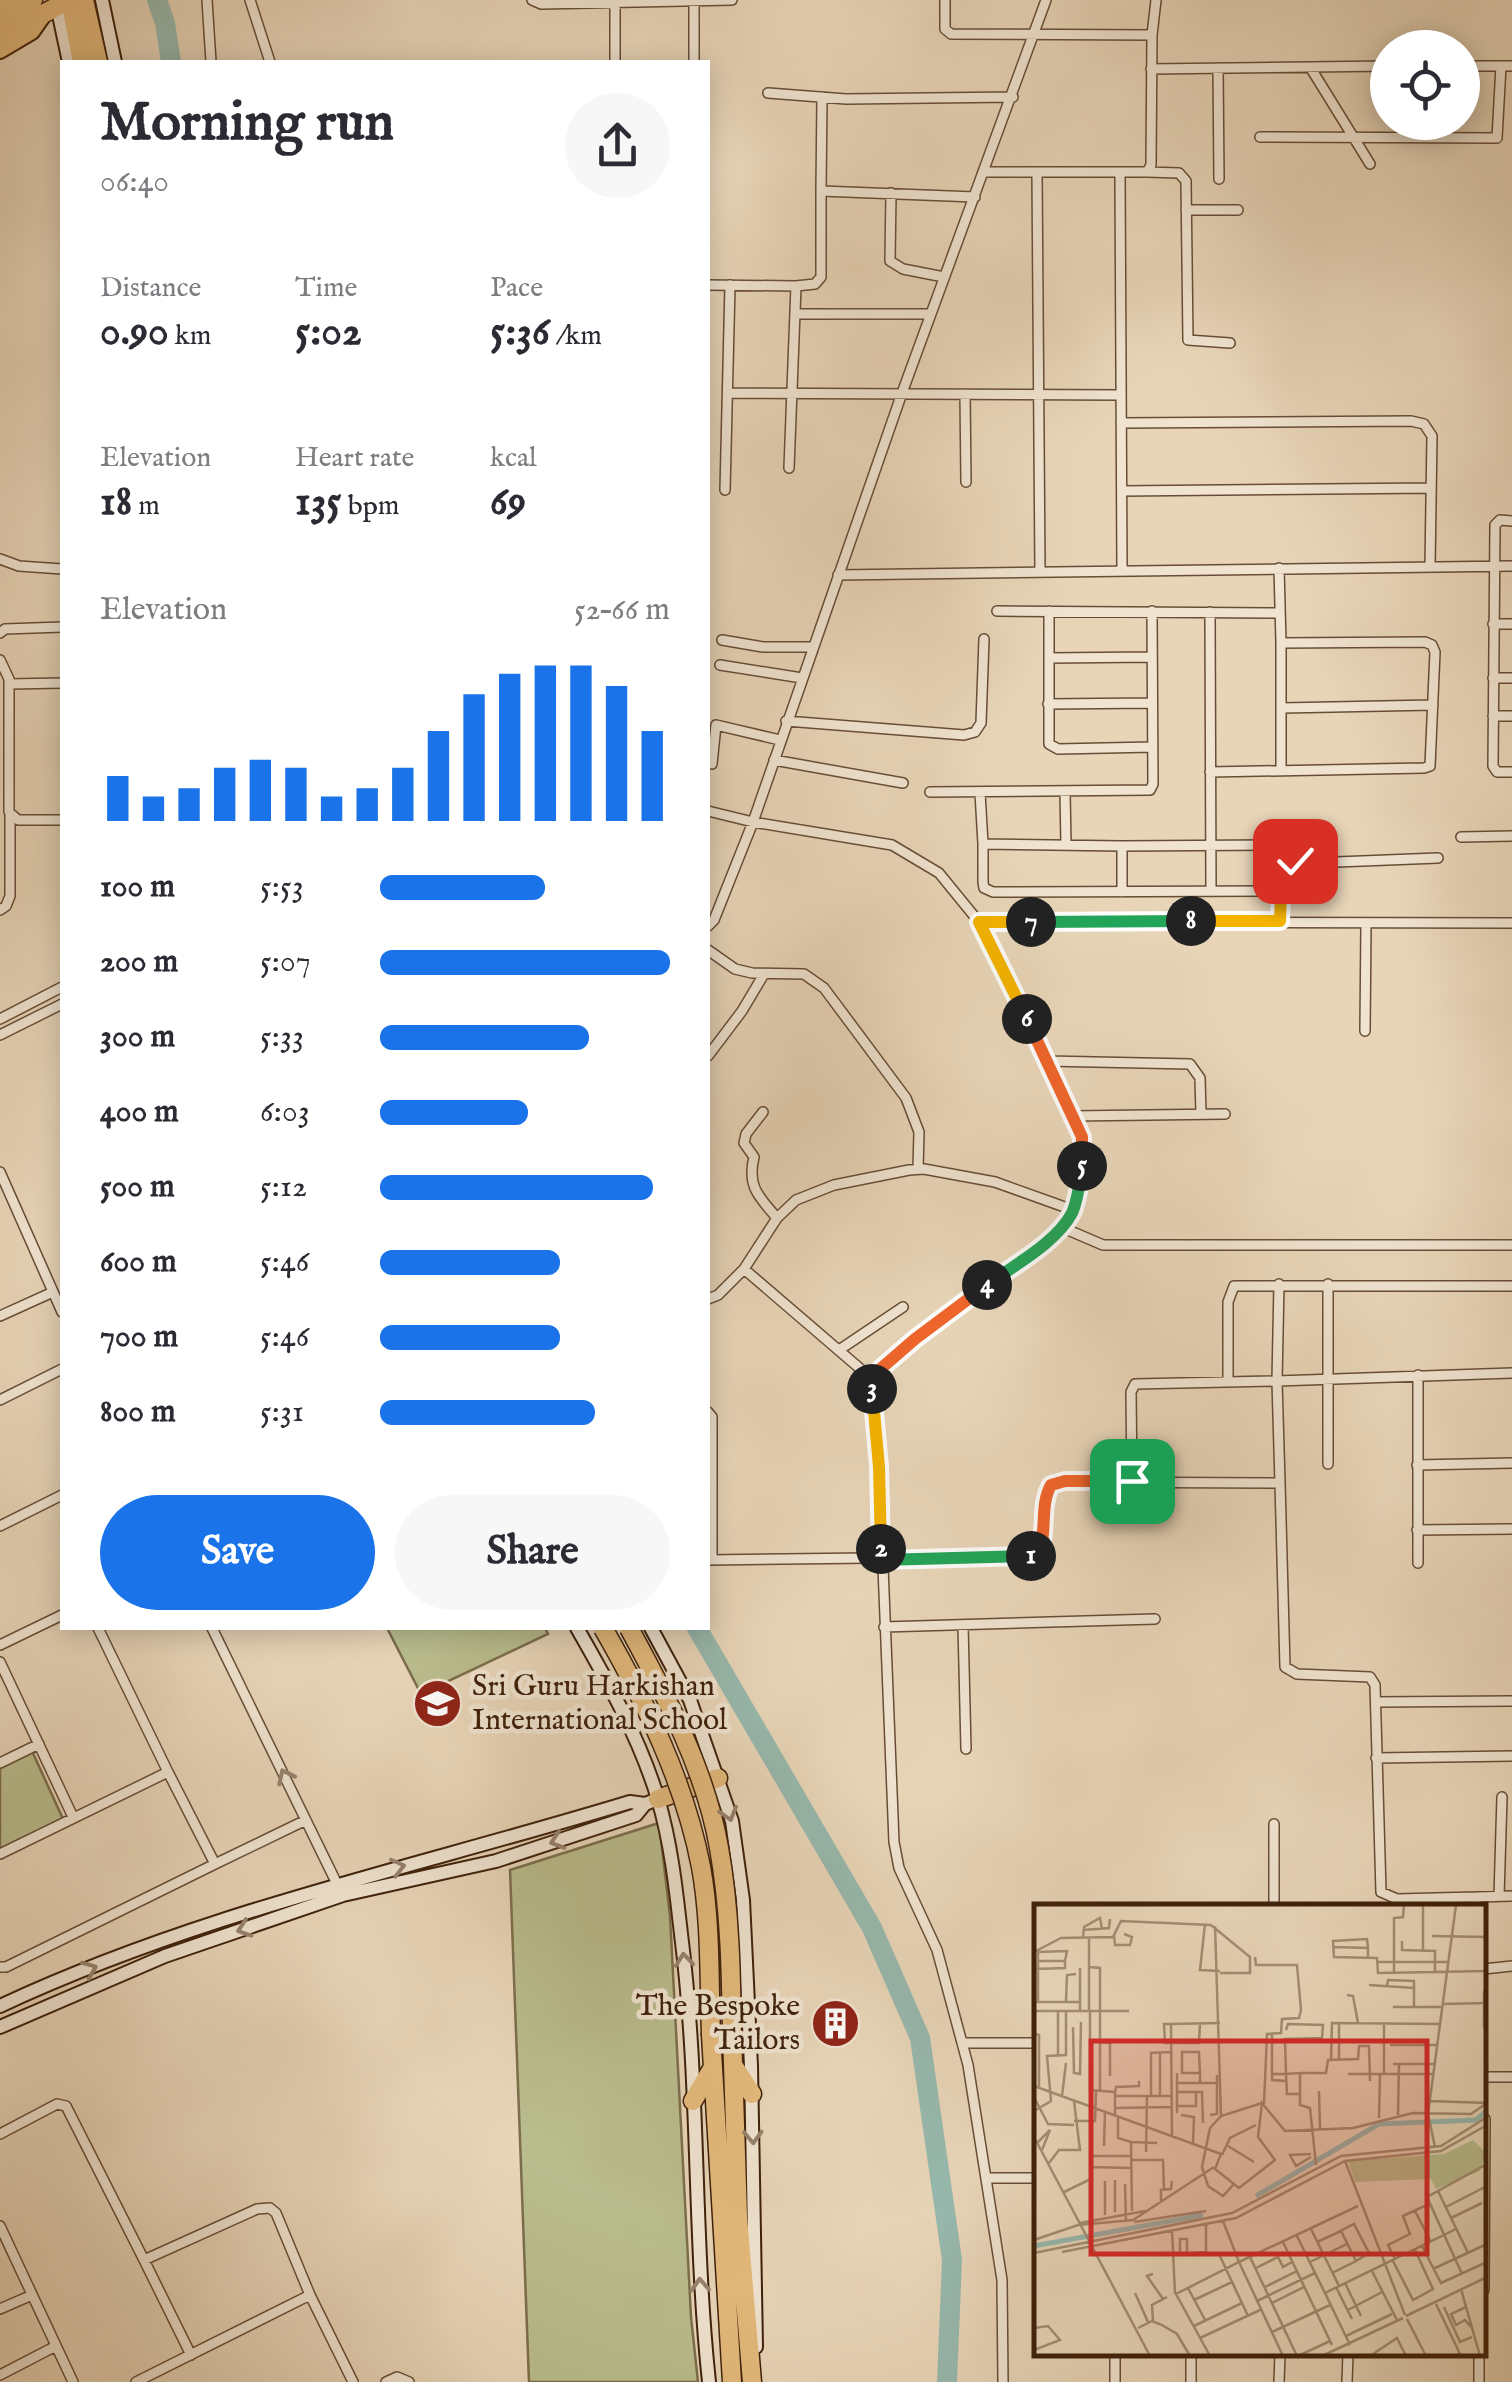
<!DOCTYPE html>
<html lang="en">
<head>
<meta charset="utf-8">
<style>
  :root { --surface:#fff; --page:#f7f7f7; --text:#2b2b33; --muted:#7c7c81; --accent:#1a73e8 }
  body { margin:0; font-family:"IM FELL English",serif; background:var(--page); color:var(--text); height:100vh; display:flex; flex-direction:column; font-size:38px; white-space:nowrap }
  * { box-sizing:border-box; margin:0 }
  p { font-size:32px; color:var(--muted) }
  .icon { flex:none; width:55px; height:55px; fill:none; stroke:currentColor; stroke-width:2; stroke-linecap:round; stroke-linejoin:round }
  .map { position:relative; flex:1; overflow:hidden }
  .drawer { position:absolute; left:60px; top:60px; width:650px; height:1570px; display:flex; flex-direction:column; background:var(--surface); border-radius:0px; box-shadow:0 5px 25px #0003 }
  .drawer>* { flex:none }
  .tools { position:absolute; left:1370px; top:30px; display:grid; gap:20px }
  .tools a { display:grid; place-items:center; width:110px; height:110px; border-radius:50%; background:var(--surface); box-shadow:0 5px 25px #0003; font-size:50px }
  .pin { position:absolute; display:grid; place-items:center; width:85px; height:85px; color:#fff; margin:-42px; border-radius:20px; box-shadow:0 5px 15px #0006 }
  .km { position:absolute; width:50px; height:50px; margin:-25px; border-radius:50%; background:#222; color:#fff; font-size:28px; line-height:50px; text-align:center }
  .round { display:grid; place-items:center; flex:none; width:105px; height:105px; border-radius:52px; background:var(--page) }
  .overview { display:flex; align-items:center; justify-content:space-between; height:170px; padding:0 40px }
  h1 { font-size:55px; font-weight:800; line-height:75px }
  .metrics { display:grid; grid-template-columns:repeat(3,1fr); gap:15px; height:170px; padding:10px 40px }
  .metrics div { display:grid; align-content:center }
  .metrics b { font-size:42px; font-weight:800 }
  .metrics small { font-size:28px; font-weight:400 }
  .metrics p { font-size:28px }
  .chart { height:280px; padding:20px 40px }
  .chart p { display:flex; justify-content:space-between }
  .chart svg { width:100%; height:180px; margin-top:10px; stroke:var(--accent); stroke-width:6 }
  .cta { display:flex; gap:20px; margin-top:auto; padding:20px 40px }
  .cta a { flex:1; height:115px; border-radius:60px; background:var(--accent); color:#fff; font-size:40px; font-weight:800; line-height:115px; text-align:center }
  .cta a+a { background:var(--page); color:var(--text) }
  ul { padding:0 40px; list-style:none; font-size:32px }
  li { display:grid; grid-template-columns:160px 120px 1fr; align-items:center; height:75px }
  li i { height:25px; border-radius:12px; background:var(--accent) }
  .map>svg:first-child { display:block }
  .green { fill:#b9bc8d; stroke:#7c6e4c; stroke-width:2.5 }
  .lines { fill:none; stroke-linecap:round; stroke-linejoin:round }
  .river { stroke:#97b9ae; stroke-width:20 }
  .street-casing { stroke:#684d36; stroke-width:12 }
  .secondary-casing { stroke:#3e200a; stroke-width:16 }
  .primary-casing { stroke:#3e200a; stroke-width:18 }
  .highway-casing { stroke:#3e200a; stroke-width:21 }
  .street { stroke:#f0e4d1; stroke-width:9 }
  .secondary { stroke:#f0e4d1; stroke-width:12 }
  .primary { stroke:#e4ba7c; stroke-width:14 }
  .highway { stroke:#e4ba7c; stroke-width:18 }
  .highway-bridge-casing { stroke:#3e200a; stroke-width:21; stroke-linecap:butt }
  .highway-bridge { stroke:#e4ba7c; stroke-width:18 }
  .oneway { stroke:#97826e }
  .split-1-casing { stroke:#fff; stroke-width:20 }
  .split-2-casing { stroke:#fff; stroke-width:20 }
  .split-3-casing { stroke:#fff; stroke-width:20 }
  .split-4-casing { stroke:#fff; stroke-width:20 }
  .split-5-casing { stroke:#fff; stroke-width:20 }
  .split-6-casing { stroke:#fff; stroke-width:20 }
  .split-7-casing { stroke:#fff; stroke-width:20 }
  .split-8-casing { stroke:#fff; stroke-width:20 }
  .split-9-casing { stroke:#fff; stroke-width:20 }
  .split-1 { stroke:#f0652b; stroke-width:12 }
  .split-2 { stroke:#22a559; stroke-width:12 }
  .split-3 { stroke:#f5b400; stroke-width:12 }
  .split-4 { stroke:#f0652b; stroke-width:12 }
  .split-5 { stroke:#22a559; stroke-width:12 }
  .split-6 { stroke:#f0652b; stroke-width:12 }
  .split-7 { stroke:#f5b400; stroke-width:12 }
  .split-8 { stroke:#22a559; stroke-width:12 }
  .split-9 { stroke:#f5b400; stroke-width:12 }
  .labels { text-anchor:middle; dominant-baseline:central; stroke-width:9; stroke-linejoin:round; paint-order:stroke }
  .poi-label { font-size:30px; fill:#3e200a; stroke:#f0e4d1; text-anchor:start }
  .inset-river { fill:none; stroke:#97b9ae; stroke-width:5 }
  .inset-road { fill:none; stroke:#a48d72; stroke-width:2.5 }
  .view { fill:#d62828; fill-opacity:0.15; stroke:#d62828; stroke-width:5 }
  .inset-edge { fill:none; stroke:#3e200a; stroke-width:5 }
</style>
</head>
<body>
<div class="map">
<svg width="1512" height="2382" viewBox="0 0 1512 2382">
  <rect width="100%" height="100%" fill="#e8d5b8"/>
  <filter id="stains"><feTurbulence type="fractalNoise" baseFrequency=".002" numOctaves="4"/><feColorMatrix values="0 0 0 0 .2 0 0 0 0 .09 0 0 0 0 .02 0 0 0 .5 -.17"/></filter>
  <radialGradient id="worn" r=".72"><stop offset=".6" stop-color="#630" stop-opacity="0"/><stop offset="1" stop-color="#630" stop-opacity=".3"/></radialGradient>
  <!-- green -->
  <path class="green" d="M387,1628H545L548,1634L421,1694Z
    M32,1751L63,1819L0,1849V1767Z
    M659,1823L670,1916L691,2317L698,2382H529L510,1870Z"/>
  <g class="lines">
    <!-- river -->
    <path class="river" d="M157,0L165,23L171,62
      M697,1628L872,1928L920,2038L952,2260L947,2382"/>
    <defs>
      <path id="street" d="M207,0L211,62
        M250,0L270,62
        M532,0L541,4L732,0
        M694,0V62
        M945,0V29L951,34L1152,35
        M615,62V1
        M1462,66H1512
        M1310,67L1370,164
        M1218,68L1219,179
        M1151,69L1388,66
        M768,93L846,99L1013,97
        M1260,137L1497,138L1501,66
        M984,172H1147L1151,165L1152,35L1156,0
        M1037,172L1040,572
        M1147,172L1179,173L1186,181L1188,340L1230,343
        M1120,174L1122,570
        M821,191L822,97
        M891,193L890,261L903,269L944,277
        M1186,210H1238
        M708,285L796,286L789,468
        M796,286L815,284L821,277V191L975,197
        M796,314H931
        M728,393L1120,395
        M965,394L966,482
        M1121,423L1411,421L1424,424L1432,436L1430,567
        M725,490L730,285
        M1122,491L1431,488
        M1512,521L1500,520L1495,525L1493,766L1497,772H1512
        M0,559L19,566L62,569
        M1279,568L1281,643
        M838,575L1512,566
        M997,611L1280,613
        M1049,611V744L1058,749L1153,747
        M1210,612L1211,891
        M1493,624H1512
        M0,633L5,629L62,627
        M722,640L763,647H813
        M1049,658L1152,657
        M0,660L9,679V812L18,820H62
        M720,665L802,678
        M1493,678H1512
        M9,684L62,683
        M1048,704L1152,703
        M1282,708L1433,705
        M1493,716H1512
        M786,721L964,735L975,732L981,723L984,639
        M774,760L903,783
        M712,764L716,725L780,740
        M1210,772L1424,768L1430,766L1435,652L1432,645L1425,642L1281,643V771
        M930,792L1150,790L1153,784L1152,611
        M1065,792L1066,845
        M980,793L983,844L1122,846V892
        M708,811L753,822L892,845L939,873L979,922L1082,1137L1083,1159L1073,1210
        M1461,837L1512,836
        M983,844V882L984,888L993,892L1266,891
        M1122,846L1270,845
        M0,910L6,906L10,896V816
        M1279,921L1280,879L1286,864L1438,858
        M979,922L1512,923
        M708,926L714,920L753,822L902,393L1046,0
        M708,950L735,969L752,973L804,974L824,988L906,1098L919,1132L918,1169
        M0,1019L62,987
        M1365,1031L1366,924
        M0,1035L62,1004
        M708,1056L742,1011L764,974
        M1047,1061L1190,1064L1200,1078L1201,1114
        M763,1112L746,1134L744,1143L754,1157C747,1186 758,1196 777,1218
        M1072,1116L1225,1114
        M0,1172L62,1312
        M1061,1227L1103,1245H1512
        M744,1269L871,1378
        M1328,1284V1464
        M708,1299L718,1295L744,1269L777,1218L796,1200L834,1185L909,1170L924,1169L995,1182L1073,1210C1047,1252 994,1279 954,1308C925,1329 898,1354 871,1378L879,1467L894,1842L899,1868L937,1950L968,2065L1002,2280L1003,2382
        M0,1316L53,1292
        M839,1350L903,1307
        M1418,1375V1563
        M1228,1381V1302L1234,1286H1512
        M0,1400L62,1369
        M708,1412L712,1417V1560
        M1417,1465L1512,1463
        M1132,1481L1131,1392L1135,1384L1277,1381L1279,1284
        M1280,1483L1285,1667L1297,1674L1370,1677L1375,1685L1381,1892L1397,1899L1476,1897V1907
        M0,1526L62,1495
        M1417,1530L1512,1529
        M708,1560L1033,1556L1038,1554L1042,1543L1048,1489L1059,1482L1280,1483L1277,1381L1512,1373
        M963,1625L966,1749
        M884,1627L1155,1619
        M212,1628L339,1888
        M0,1645L62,1615
        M0,1662L73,1817
        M1376,1702L1512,1701
        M1376,1758L1512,1756
        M0,1763L39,1744
        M1274,1824V1907
        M0,1854L168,1772L98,1628
        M215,1864L306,1820
        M1499,1896L1502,1797
        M1476,1897L1512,1896
        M0,1967H6L215,1864L168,1772
        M1484,1969L1512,1966
        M962,2043H1037
        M1484,2077H1512
        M0,2134L57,2104L66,2106L144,2260L257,2209L270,2208L276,2213L310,2295L353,2382
        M987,2178H1037
        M0,2226L73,2382
        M144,2260L191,2355
        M1484,2290L1485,2119
        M0,2309L32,2295
        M1191,2354V2382
        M1479,2354V2382
        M0,2375L56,2346
        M136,2382L310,2295
        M386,2382L397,2377L409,2382
        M1115,2382V2354
        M1279,2382L1280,2354
        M1347,2382L1348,2354"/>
      <path id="secondary" d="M102,0L115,62
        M56,1L69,62
        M577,1628C608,1682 640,1739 658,1799C671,1843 676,1889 681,1934C700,2083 693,2233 709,2382
        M651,1628L690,1700L732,1821L743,1900L751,2066L756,2347
        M0,2006C203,1911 417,1867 630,1802L645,1804
        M0,2027L165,1956L343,1895L496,1861L636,1815L645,1804L658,1799"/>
      <path id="primary" d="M0,8L14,0
        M0,51L32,32L46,12"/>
      <path id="highway" d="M70,0L82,62
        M84,0L98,62
        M0,20L33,0
        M0,37L69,0
        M658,1799L718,1778
        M732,2033L738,2217L752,2382
        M711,2035L732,2382
        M733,2065L752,2094
        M693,2101L713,2067"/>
    </defs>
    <!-- street casing -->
    <use href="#street" class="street-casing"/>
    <!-- secondary casing -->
    <use href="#secondary" class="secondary-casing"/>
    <!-- primary casing -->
    <use href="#primary" class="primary-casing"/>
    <!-- highway casing -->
    <use href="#highway" class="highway-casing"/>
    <!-- street -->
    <use href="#street" class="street"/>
    <!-- secondary -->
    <use href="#secondary" class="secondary"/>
    <!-- primary -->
    <use href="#primary" class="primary"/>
    <!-- highway -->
    <use href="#highway" class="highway"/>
    <defs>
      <path id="highway-bridge" d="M603,1628C645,1701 685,1783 701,1867C711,1921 709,1980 711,2035
        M629,1628C666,1696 706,1771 719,1848C730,1909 731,1971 732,2033"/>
    </defs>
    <!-- highway-bridge casing -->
    <use href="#highway-bridge" class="highway-bridge-casing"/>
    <!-- highway-bridge -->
    <use href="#highway-bridge" class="highway-bridge"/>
  </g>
  <!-- one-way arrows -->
  <defs><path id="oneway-chevron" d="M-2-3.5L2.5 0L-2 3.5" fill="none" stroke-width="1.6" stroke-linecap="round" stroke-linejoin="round" transform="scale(2.5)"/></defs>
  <g class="oneway">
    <use href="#oneway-chevron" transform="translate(285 1776) rotate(-116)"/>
    <use href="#oneway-chevron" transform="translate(729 1814) rotate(74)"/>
    <use href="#oneway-chevron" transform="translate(557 1841) rotate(162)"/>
    <use href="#oneway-chevron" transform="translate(398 1867) rotate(-14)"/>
    <use href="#oneway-chevron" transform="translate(244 1929) rotate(161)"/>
    <use href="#oneway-chevron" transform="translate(684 1960) rotate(-96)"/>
    <use href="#oneway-chevron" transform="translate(90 1969) rotate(-22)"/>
    <use href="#oneway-chevron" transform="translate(753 2137) rotate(88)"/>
    <use href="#oneway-chevron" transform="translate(700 2285) rotate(-93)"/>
  </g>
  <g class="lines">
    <defs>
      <path id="split-1" d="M1031,1556L1038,1554C1048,1533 1039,1506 1051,1485L1065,1481H1132"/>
      <path id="split-2" d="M881,1549V1560L1031,1556"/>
      <path id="split-3" d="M872,1389L879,1467L881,1549"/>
      <path id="split-4" d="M872,1389L870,1378L915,1339L987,1285"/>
      <path id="split-5" d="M987,1285C1014,1265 1056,1243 1072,1213C1078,1200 1080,1181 1082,1166"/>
      <path id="split-6" d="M1027,1019L1082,1137V1166"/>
      <path id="split-7" d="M1027,1019L979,922H1031"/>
      <path id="split-8" d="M1031,922L1191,921"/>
      <path id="split-9" d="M1191,921H1280L1282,868L1295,861"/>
    </defs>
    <!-- split-1 casing -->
    <use href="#split-1" class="split-1-casing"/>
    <!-- split-2 casing -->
    <use href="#split-2" class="split-2-casing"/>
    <!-- split-3 casing -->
    <use href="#split-3" class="split-3-casing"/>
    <!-- split-4 casing -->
    <use href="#split-4" class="split-4-casing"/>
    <!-- split-5 casing -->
    <use href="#split-5" class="split-5-casing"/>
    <!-- split-6 casing -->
    <use href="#split-6" class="split-6-casing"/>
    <!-- split-7 casing -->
    <use href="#split-7" class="split-7-casing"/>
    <!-- split-8 casing -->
    <use href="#split-8" class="split-8-casing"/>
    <!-- split-9 casing -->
    <use href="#split-9" class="split-9-casing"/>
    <!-- split-1 -->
    <use href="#split-1" class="split-1"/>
    <!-- split-2 -->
    <use href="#split-2" class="split-2"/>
    <!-- split-3 -->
    <use href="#split-3" class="split-3"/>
    <!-- split-4 -->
    <use href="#split-4" class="split-4"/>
    <!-- split-5 -->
    <use href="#split-5" class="split-5"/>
    <!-- split-6 -->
    <use href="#split-6" class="split-6"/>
    <!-- split-7 -->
    <use href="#split-7" class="split-7"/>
    <!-- split-8 -->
    <use href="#split-8" class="split-8"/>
    <!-- split-9 -->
    <use href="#split-9" class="split-9"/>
  </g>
  <!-- icons -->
  <defs>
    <symbol id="school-disc" viewBox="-11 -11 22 22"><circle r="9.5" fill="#8f2418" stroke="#f0e4d1"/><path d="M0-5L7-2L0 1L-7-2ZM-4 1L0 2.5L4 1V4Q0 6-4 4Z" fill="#fff"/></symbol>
    <symbol id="building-disc" viewBox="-11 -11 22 22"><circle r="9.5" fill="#8f2418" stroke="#f0e4d1"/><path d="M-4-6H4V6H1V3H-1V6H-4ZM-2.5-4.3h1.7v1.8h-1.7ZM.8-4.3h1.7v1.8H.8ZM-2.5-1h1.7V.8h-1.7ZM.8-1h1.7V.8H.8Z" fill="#fff"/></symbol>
  </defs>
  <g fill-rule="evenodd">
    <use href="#school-disc" x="410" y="1676" width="55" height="55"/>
    <use href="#building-disc" x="808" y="1996" width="55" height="55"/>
  </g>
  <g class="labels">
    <!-- poi labels -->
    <g class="poi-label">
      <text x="472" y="1687">Sri Guru Harkishan<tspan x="472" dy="34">International School</tspan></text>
      <text x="800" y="2007" text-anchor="end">The Bespoke<tspan x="800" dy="34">Tailors</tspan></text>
    </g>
  </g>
  <!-- overview -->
  <g transform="translate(1034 1904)">
    <rect width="452" height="452" fill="#e8d5b8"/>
    <path d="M439,236L452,249L446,267L402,285L397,275L321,278L314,257L410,250Z" fill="#b9bc8d"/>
    <path class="inset-river" d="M222,292L345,220L442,216L453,206M0,342L169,311"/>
    <path class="inset-road" d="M171,20L166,66L186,67M181,22L187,212M49,26L75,24L76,15M80,31L81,41H96L98,33L90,30M398,32L453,33M49,33L50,23L66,14L68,25M55,33V107M368,37V46L401,47V68L453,67M299,43L334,44V54M334,44L333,35L299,37L300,53L343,54L344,69L401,68M4,46V98M389,46V1M0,48L27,34L79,33L87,17L177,21L216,53V69H186M4,48L33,47L31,57M221,53L222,61H263L267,106L265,114L248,115L247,129L233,130L230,200M343,58H415M55,63L66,64V188M0,65L31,64V57H4M360,69V14L369,13L370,1M335,81L380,84M353,82L354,76L380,77V103M313,91L319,92L324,119M32,97L33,71L42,70M0,98H46M409,100L453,99M359,103H409M0,107H95M46,107V64M56,107V186L81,188V211M305,119V156M137,120H130L131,139H165L166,119M39,123L40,169L46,170L47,118M450,124V87M252,126L254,120L289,121L288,134L251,135L252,170L266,169V201L276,204L282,261M0,130L5,131V184M238,131V176L252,177M66,138L76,139V172M356,141H403M126,148V192M24,152V107M297,156L298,119L407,120M359,160H401M166,169H148V148H165V149L166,169V179M266,169H292L294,156L324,155L325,142H335L336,177M239,170H252L253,190H266M314,170H400M350,170V119M143,179H183M0,182L187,250L181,265L205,284L241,256L224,233L228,199L251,227L319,224L379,209L437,210L453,199M285,187L286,225M81,188L82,183L105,182V177M143,188H168L169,219M28,192L32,159M81,192H137M117,192V149L137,148M0,193L14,220L40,221M396,197L453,199M143,202H162V187M81,204L137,203M0,207L17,197L13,152L32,151V107M143,209V169M147,211L160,213L159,239M176,211L183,210V171M364,211L365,160M84,214V234L97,238M345,214L346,170M40,217H61L62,188M138,232L137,120L186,119M0,233L116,452M4,238L16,226L8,246M70,242L71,207M194,242L220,258M401,243L394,210L422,1M112,248L113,192M277,250L256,251L262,262L277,253M188,251L196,234L222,221M57,252H97M97,256H129L130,285M311,257L371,411M15,259L25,246H46L40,197M57,263L97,264M81,276V308M71,277V311M91,280L92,317M199,281L189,292L174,282L168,263L176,224L187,212L228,199M404,287L434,349M30,288L57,275V230M127,298V286L137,285L138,277M412,303L453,282M98,307L97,238L123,239M381,307L397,338M417,314L448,299M189,317L205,358L324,302M100,318L172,307M46,319L111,307M277,325L305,382M138,326L141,390M308,326L320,320L335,349L322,357M263,332L281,369M0,336L44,321L99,316L180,263M249,338L298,441M283,338L307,327L322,357L298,369M388,342L407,379L453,358M28,348L202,314L311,257L407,247L453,221M0,349L198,309L307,252L407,242L453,213M153,349V335H146V350L172,348V320M172,349L185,350L214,412M216,353L263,452M361,355L354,341L376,330L369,312L395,300M359,357L379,396L399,385L381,346M276,358L313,340M222,364L244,353L249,363L258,358M399,365L453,340M338,367L363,416M119,370L113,372L129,395M428,370L393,293L453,260M311,379L327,412M231,383L263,367M302,383L318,415M154,384L171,416M427,385L446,452M101,389L114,418M160,396L198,378M223,397L281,369L291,389M238,399L270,383M402,400L427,452M410,403L426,438L438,433M432,403L417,410L422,421L431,416L437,423M314,406L348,388M372,412L453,373M373,415L392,452M119,417L118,401L133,393M160,422L208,399M0,424L14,422L26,436L0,446M104,424L118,417L128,421L143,430L156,452M238,428L296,401M312,432L358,410M166,434L226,406M316,441L291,389L422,325M176,452L142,390L205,358L249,452M264,452L296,437M288,452L369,414M336,452L363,434L372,452"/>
    <path class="view" d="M57,137H393V350H57Z"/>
    <rect width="452" height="452" class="inset-edge"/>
  </g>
  <rect width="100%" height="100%" filter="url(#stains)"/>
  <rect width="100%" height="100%" fill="url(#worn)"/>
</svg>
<div class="tools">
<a><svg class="icon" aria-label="locate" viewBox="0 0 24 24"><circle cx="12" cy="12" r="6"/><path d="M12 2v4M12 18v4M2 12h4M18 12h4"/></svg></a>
</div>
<div class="pin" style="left:1132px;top:1481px;background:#1e9e55"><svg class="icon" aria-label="arrive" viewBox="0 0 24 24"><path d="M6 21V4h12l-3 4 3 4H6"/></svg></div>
<div class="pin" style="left:1295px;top:861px;background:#d93025"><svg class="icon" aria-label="check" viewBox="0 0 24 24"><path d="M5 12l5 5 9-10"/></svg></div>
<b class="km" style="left:1031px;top:1556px">1</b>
<b class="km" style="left:881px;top:1549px">2</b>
<b class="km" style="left:872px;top:1389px">3</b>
<b class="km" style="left:987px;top:1285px">4</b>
<b class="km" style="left:1082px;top:1166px">5</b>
<b class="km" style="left:1027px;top:1019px">6</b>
<b class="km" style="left:1031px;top:922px">7</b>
<b class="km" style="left:1191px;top:921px">8</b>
<section class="drawer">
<div class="overview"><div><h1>Morning run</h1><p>06:40</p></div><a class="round"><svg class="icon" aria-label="share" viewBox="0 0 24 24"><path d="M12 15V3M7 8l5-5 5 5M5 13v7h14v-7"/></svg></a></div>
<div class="metrics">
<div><p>Distance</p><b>0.90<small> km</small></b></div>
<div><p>Time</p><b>5:02</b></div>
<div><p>Pace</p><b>5:36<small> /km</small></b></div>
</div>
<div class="metrics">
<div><p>Elevation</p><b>18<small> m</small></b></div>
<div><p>Heart rate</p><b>135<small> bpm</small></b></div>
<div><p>kcal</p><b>69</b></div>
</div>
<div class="chart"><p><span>Elevation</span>52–66 m</p>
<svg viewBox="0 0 160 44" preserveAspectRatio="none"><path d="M5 44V33M15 44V38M25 44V36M35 44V31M45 44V29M55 44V31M65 44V38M75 44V36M85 44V31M95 44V22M105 44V13M115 44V8M125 44V6M135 44V6M145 44V11M155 44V22"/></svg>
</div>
<ul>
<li><b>100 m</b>5:53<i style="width:57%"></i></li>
<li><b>200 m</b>5:07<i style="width:100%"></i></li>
<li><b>300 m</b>5:33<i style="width:72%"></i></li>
<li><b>400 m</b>6:03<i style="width:51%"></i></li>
<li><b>500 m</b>5:12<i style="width:94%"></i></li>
<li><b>600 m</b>5:46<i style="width:62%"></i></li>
<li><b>700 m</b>5:46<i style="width:62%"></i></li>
<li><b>800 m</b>5:31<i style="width:74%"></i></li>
</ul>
<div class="cta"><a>Save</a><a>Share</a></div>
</section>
</div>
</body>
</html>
